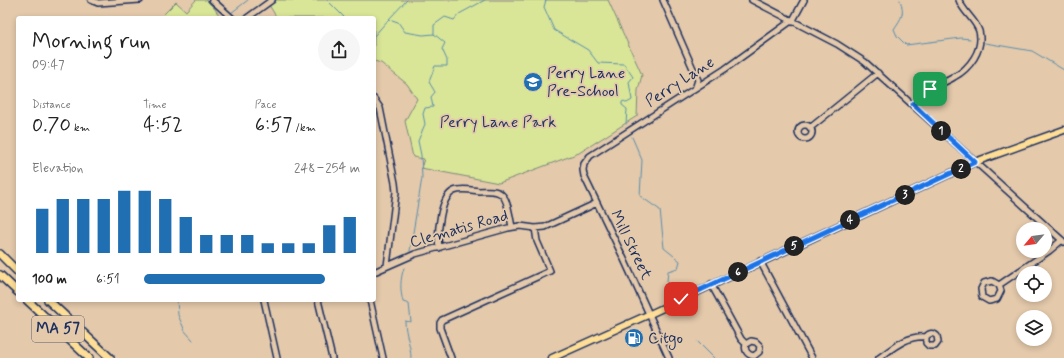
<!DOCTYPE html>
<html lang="en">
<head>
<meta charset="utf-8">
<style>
  :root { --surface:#fff; --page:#f6f6f6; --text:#222; --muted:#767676; --accent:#1f6fb2 }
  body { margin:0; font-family:Mynerve,sans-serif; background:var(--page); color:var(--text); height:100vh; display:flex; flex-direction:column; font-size:15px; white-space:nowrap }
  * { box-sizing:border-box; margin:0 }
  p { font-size:13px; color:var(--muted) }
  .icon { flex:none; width:22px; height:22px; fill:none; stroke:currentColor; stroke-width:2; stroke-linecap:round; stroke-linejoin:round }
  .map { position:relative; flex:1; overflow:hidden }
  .sheet { position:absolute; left:16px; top:16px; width:360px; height:286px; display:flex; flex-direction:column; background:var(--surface); border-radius:4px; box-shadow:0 2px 6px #0003 }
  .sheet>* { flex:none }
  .needle { width:26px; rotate:241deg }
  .buttons { position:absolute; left:1016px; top:222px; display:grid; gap:8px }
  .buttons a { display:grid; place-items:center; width:36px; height:36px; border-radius:50%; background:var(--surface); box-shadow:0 2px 6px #0003; font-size:20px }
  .pin { position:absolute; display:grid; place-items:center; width:34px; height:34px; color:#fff; margin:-17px; border-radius:8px; box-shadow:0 2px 6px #0006 }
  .km { position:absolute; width:20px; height:20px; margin:-10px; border-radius:50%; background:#222; color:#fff; font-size:11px; line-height:20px; text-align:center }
  .round { display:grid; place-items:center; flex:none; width:42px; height:42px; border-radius:21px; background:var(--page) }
  .overview { display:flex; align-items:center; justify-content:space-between; height:68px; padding:0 16px }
  h1 { font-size:22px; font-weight:600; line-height:30px }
  .metrics { display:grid; grid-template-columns:repeat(3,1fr); gap:6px; height:68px; padding:4px 16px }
  .metrics div { display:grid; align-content:center }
  .metrics b { font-size:20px; font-weight:600 }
  .metrics small { font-size:11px; font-weight:400 }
  .metrics p { font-size:11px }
  .chart { height:112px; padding:8px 16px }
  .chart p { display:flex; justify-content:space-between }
  .chart svg { width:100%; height:72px; margin-top:4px; stroke:var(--accent); stroke-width:6 }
  ul { padding:0 16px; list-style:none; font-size:13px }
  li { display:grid; grid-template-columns:64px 48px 1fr; align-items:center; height:30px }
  li i { height:10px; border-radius:5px; background:var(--accent) }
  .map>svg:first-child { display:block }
  .green { fill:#d9e597; stroke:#7a8a7a }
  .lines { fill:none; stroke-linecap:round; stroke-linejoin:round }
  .stream { stroke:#598ead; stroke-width:1 }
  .minor-casing { stroke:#1b2f5e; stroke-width:8 }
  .major-casing { stroke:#1b2f5e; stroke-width:9 }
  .highway-casing { stroke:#1b2f5e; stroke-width:10 }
  .minor { stroke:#e4c9ab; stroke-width:5 }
  .major { stroke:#fedd96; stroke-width:6 }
  .highway { stroke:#fedd96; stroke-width:7 }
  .route-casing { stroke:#fff; stroke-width:8 }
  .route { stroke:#1a73e8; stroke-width:5 }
  .labels { text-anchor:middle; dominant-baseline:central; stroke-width:3.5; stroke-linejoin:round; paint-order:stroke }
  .shield { fill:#e4c9ab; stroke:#575d75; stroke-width:1 }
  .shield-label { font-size:15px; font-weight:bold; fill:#1b2f5e }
  .poi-label { font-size:16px; fill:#1b2f5e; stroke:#e4c9ab; text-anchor:start }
  .street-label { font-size:16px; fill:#1b2f5e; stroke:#e4c9ab }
  .park-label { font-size:16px; fill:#243861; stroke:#e4c9ab }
</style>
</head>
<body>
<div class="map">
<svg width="1064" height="358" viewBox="0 0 1064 358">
  <rect width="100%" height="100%" fill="#e4c9ab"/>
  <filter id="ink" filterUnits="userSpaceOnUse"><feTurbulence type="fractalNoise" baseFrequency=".025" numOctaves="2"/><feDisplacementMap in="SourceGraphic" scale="8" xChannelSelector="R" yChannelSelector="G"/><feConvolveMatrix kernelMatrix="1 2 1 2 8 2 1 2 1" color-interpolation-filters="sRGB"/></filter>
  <g filter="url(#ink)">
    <!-- green -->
    <path class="green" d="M196,0H206L214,8L221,18H160L176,2L186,11Z
      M266,0H608L642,75L638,90L637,116L579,153L499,183L421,168L424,159L413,157L405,121L417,99L407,84L381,63L374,61V18H277Z"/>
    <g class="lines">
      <!-- stream -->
      <path class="stream" d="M327,0L345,18
        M407,0L389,19L398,22L405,32L423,35L434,34L445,43L442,49L447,60V66H435L429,82L435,92L431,97L433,107L425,108L423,114L425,124L418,141L421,155L422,178L410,251
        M546,0L544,7L554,30L588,50L598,63L624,64L633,77L629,82L632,100L627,103L624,101L622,102V105L627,109L626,124
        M900,0C905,14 902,17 894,29L897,36L906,45L961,38L970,39
        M231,13L248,0
        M222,18L224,17
        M434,34V25L445,17L454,20L459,14L485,0
        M374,36L389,19
        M985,43L1032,51L1064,70
        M632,137L642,160L640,196L660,210L664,248L680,261L678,268L668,271L667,281L670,294
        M404,268C400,279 400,290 403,302L409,304L411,322L405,321C405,334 411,345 411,358
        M177,300L178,315L185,331L193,340
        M698,342L714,358"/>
      <defs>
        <path id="minor" d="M91,0L98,3L140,0
          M212,0L232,18
          M663,0L698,80L696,86
          M752,0L837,44L865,62L1064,242
          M247,18L272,0
          M792,22L804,0
          M374,99L380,108L395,183L396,192L387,266
          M913,105C918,100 923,94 929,90C937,85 946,82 954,77C969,69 984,50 979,31C975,19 963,12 959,0
          M798 132a7 7 0 1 1 14 0a7 7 0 1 1-14 0Z
          M810,128L878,73
          M439,248C437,234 440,197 454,191C461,188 471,190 479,191C486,191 497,189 502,195C508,200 510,218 512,227
          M760,261L812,358
          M374,272L415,254L508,228L520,226L535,228L545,227L597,203
          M711,284L741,339L746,344C744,350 747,355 754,356L759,352L760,346L756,342L751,341L746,344
          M999,285L1001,291L997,299L989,301L982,297L981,289L984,283L992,281L999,285L1049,251L1062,240
          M264,300L277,358
          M318,300L332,358
          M370,300L383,358
          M451,358L440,328V323L442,320L550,271L537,241L535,228
          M669,358L623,257L584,176L583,170L584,164L590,156L725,69L791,21
          M879,358C893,348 907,335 926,337C929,333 933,332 937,336L938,342L935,346H929L926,343V337"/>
        <path id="major" d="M552,358L650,314L975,162L1064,130"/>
        <path id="highway" d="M0,254L18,272
          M0,275L18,292
          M27,300L89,358
          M48,300L110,358"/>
      </defs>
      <!-- minor casing -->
      <use href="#minor" class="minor-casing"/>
      <!-- major casing -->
      <use href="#major" class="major-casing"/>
      <!-- highway casing -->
      <use href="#highway" class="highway-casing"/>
      <!-- minor -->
      <use href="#minor" class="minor"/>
      <!-- major -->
      <use href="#major" class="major"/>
      <!-- highway -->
      <use href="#highway" class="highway"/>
    </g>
  </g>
  <g class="lines" filter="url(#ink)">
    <defs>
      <path id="route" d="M681,299L975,162L913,104L930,89"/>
    </defs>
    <!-- route casing -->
    <use href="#route" class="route-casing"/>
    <!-- route -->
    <use href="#route" class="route"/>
  </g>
  <!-- icons -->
  <defs>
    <symbol id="school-disc" viewBox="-11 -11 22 22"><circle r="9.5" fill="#1f6fb2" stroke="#e4c9ab"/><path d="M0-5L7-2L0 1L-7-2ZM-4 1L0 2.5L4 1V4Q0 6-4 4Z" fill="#fff"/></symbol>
    <symbol id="fuel-disc" viewBox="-11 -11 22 22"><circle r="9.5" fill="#1f6fb2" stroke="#e4c9ab"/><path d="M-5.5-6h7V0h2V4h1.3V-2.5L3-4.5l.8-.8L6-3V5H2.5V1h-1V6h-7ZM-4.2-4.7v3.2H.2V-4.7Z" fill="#fff"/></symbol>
  </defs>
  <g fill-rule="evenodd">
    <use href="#school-disc" x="522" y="71" width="22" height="22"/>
    <use href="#fuel-disc" x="623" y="327" width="22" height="22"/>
  </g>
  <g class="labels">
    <!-- shield labels -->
    <rect class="shield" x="32" y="316" width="52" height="26" rx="3"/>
    <g class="shield-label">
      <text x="58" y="329">MA 57</text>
    </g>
    <!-- poi labels -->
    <g class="poi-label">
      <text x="547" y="73">Perry Lane<tspan x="547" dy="18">Pre-School</tspan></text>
      <text x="648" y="338">Citgo</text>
    </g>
    <!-- street labels -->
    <g class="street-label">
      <text transform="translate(680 82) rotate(-33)">Perry Lane</text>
      <text transform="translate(459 229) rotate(-16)">Clematis Road</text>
      <text transform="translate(631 245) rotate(64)">Mill Street</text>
    </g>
    <!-- park labels -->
    <g class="park-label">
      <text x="498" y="122">Perry Lane Park</text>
    </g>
  </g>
</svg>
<div class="buttons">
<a><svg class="needle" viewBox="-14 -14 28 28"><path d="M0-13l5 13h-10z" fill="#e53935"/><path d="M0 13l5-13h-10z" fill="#767676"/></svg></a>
<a><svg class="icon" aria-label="locate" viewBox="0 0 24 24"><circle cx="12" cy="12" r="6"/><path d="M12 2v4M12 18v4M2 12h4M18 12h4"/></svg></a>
<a><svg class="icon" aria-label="layers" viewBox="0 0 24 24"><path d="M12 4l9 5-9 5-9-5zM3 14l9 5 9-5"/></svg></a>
</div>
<div class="pin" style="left:930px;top:89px;background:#1e9e55"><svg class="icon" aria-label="arrive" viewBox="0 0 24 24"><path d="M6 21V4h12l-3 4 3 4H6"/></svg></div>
<div class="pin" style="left:681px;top:299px;background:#d93025"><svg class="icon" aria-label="check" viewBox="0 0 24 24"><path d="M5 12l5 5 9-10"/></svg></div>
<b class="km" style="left:941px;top:131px">1</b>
<b class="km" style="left:961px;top:169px">2</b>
<b class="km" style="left:905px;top:195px">3</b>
<b class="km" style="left:850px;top:220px">4</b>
<b class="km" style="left:794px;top:246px">5</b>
<b class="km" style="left:738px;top:272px">6</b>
<section class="sheet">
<div class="overview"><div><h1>Morning run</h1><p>09:47</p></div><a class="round"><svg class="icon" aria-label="share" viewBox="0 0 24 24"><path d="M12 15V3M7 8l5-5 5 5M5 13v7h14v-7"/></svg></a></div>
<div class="metrics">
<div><p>Distance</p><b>0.70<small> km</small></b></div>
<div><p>Time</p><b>4:52</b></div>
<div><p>Pace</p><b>6:57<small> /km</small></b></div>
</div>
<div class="chart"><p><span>Elevation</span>248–254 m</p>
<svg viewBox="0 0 160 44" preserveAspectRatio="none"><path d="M5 44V17M15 44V11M25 44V11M35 44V11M45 44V6M55 44V6M65 44V11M75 44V22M85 44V33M95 44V33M105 44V33M115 44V38M125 44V38M135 44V38M145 44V27M155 44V22"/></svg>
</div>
<ul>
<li><b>100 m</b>6:51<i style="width:84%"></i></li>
</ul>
</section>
</div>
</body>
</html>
